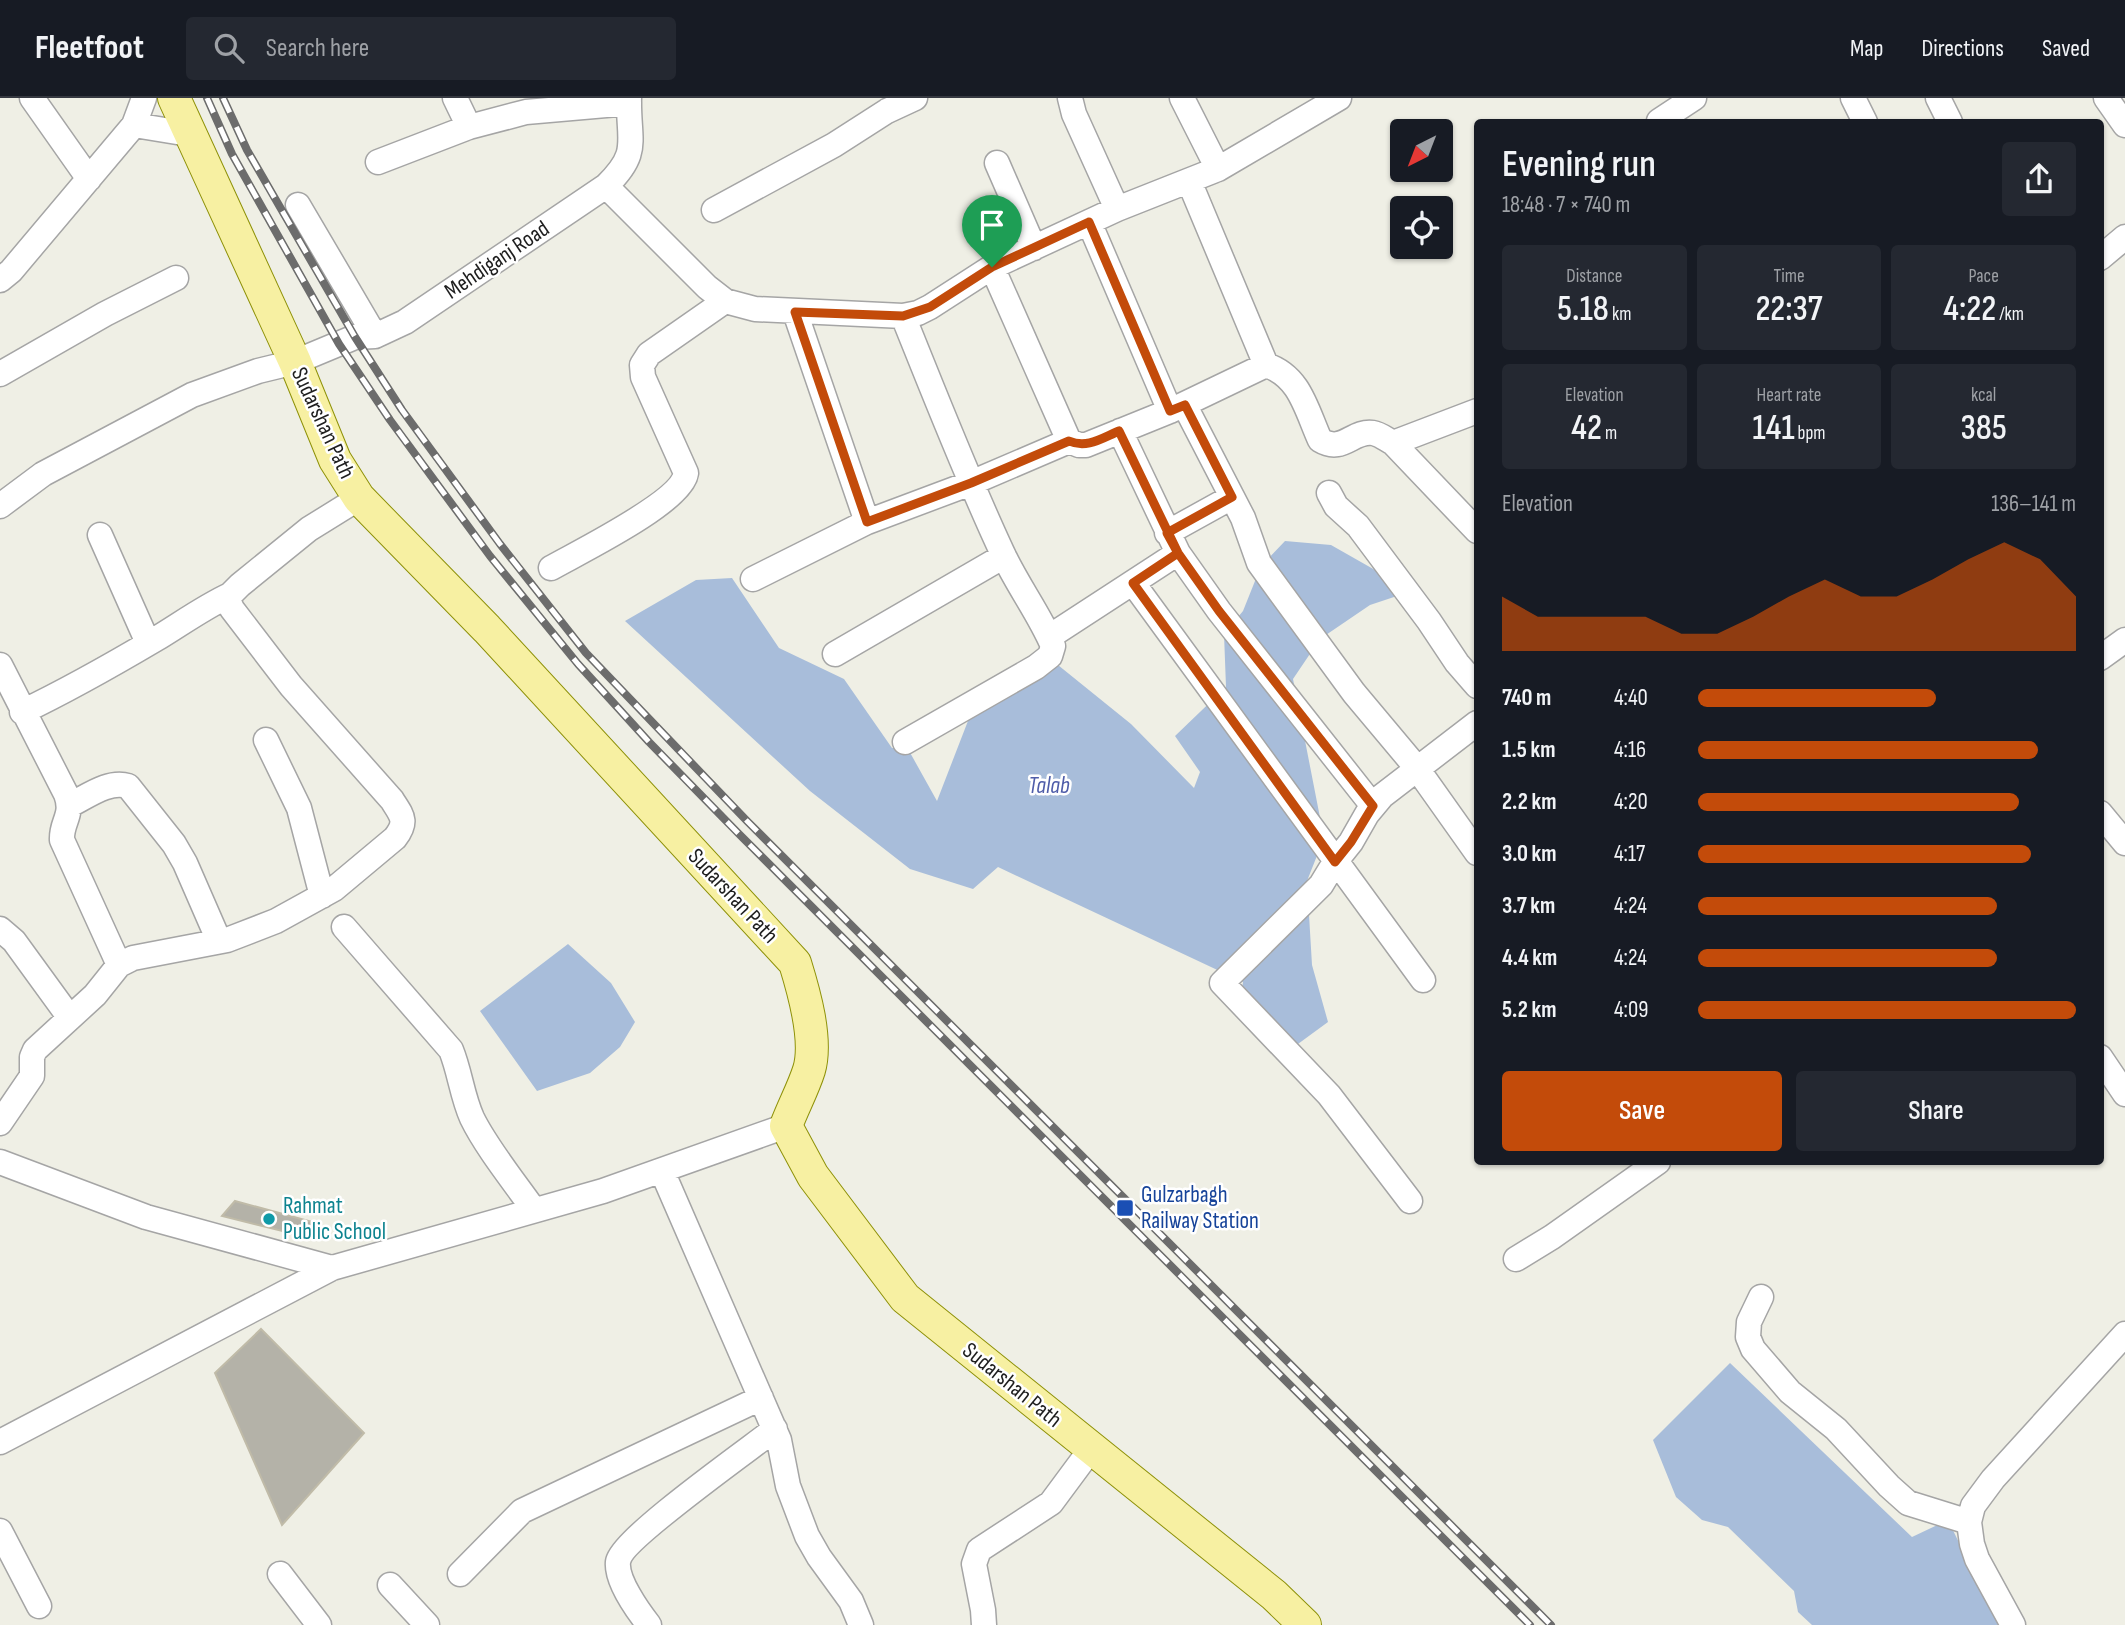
<!DOCTYPE html>
<html lang="en">
<head>
<meta charset="utf-8">
<style>
  :root { --surface:#171b24; --page:#242831; --text:#f1f3f6; --muted:#9ea1a6; --line:#363941; --accent:#c34b0a }
  body { margin:0; font-family:"Sofia Sans Condensed",sans-serif; background:var(--page); color:var(--text); height:100vh; display:flex; flex-direction:column; font-size:26px; white-space:nowrap }
  * { box-sizing:border-box; margin:0 }
  p { font-size:23px; color:var(--muted) }
  .icon { flex:none; width:38px; height:38px; fill:none; stroke:currentColor; stroke-width:2; stroke-linecap:round; stroke-linejoin:round }
  .map { position:relative; flex:1; overflow:hidden }
  .sheet { position:absolute; left:1474px; top:21px; width:630px; height:1046px; display:flex; flex-direction:column; background:var(--surface); border-radius:7px; box-shadow:0 2px 5px #0004 }
  .sheet>* { flex:none }
  .needle { width:46px; rotate:222deg }
  .tools { position:absolute; left:1390px; top:21px; display:grid; gap:14px }
  .tools a { display:grid; place-items:center; width:63px; height:63px; border-radius:7px; background:var(--surface); box-shadow:0 2px 5px #0004; font-size:35px }
  .pin { position:absolute; display:grid; place-items:center; width:60px; height:60px; color:#fff; margin:-72px -30px; border-radius:50% 50% 50% 0; rotate:-45deg; box-shadow:0 0 7px #0007 }
  .pin .icon { rotate:45deg }
  .round { display:grid; place-items:center; flex:none; width:74px; height:74px; border-radius:7px; background:var(--page) }
  .overview { display:flex; align-items:center; justify-content:space-between; height:119px; padding:0 28px }
  h1 { font-size:38px; font-weight:600; line-height:52px }
  .stats { display:grid; grid-template-columns:repeat(3,1fr); gap:10px; height:119px; padding:7px 28px }
  .stats div { display:grid; align-content:center; border-radius:7px; background:var(--page); text-align:center }
  .stats b { font-size:35px; font-weight:600 }
  .stats small { font-size:19px; font-weight:400 }
  .stats p { font-size:19px }
  .chart { height:196px; padding:14px 28px }
  .chart p { display:flex; justify-content:space-between }
  .chart svg { width:100%; height:126px; margin-top:7px; fill:var(--accent); opacity:.7 }
  .button { display:flex; gap:14px; margin-top:auto; padding:14px 28px }
  .button a { flex:1; height:80px; border-radius:7px; background:var(--accent); color:#fff; font-size:28px; font-weight:600; line-height:80px; text-align:center }
  .button a+a { background:var(--page); color:var(--text) }
  ul { padding:0 28px; list-style:none; font-size:23px }
  li { display:grid; grid-template-columns:112px 84px 1fr; align-items:center; height:52px }
  li i { height:18px; border-radius:9px; background:var(--accent) }
  header { display:flex; align-items:center; gap:42px; box-sizing:border-box; height:98px; padding:0 35px; background:var(--surface); border-bottom:2px solid var(--line) }
  header strong { font-size:33px }
  nav { display:flex; gap:38px; margin-inline-start:auto; font-size:24px }
  .search { width:490px; height:63px; background:var(--page); display:flex; align-items:center; gap:18px; box-sizing:border-box; padding:0 24px; border-radius:7px; color:var(--muted); font-size:26px }
  .map>svg:first-child { display:block }
  .water { fill:#a8bdda }
  .building { fill:#b4b2a8; stroke:#c0bba8; stroke-width:2 }
  .lines { fill:none; stroke-linecap:round; stroke-linejoin:round }
  .minor-casing { stroke:#a5a5a5; stroke-width:27 }
  .major-casing { stroke:#8e9108; stroke-width:34 }
  .minor { stroke:#fff; stroke-width:24 }
  .major { stroke:#f7f0a2; stroke-width:32 }
  .rail-casing { stroke:#6c6c6c; stroke-width:8 }
  .rail { stroke:#fff; stroke-width:5; stroke-dasharray:16; stroke-linecap:butt }
  .route-casing { stroke:#fff; stroke-width:14 }
  .route { stroke:#c34b0a; stroke-width:9 }
  .transit-dot { fill:#1a4fb4; stroke:#fff; stroke-width:2.5 }
  .culture-dot { fill:#0f9aa8; stroke:#fff; stroke-width:2.5 }
  .labels { text-anchor:middle; dominant-baseline:central; stroke-width:5; stroke-linejoin:round; paint-order:stroke }
  .street-label { font-size:23px; fill:#1e1e1e; stroke:#fff }
  .transit-label { font-size:23px; fill:#164399; stroke:#fff; text-anchor:start }
  .culture-label { font-size:23px; fill:#0d838f; stroke:#fff; text-anchor:start }
  .water-label { font-size:24px; font-style:italic; fill:#4f5da9; stroke:#fff }
</style>
</head>
<body>
<header>
<strong>Fleetfoot</strong>
<div class="search"><svg class="icon" aria-label="search" viewBox="0 0 24 24"><circle cx="10" cy="10" r="6"/><path d="M15 15l6 6"/></svg>Search here</div>
<nav><a>Map</a><a>Directions</a><a>Saved</a></nav>
</header>
<div class="map">
<svg width="2125" height="1527" viewBox="0 0 2125 1527">
  <rect width="100%" height="100%" fill="#efefe5"/>
  <!-- water -->
  <path class="water" d="M1285,443L1331,447L1412,493L1370,507L1320,541L1293,581L1324,740L1307,783L1312,867L1328,924L1287,954L1242,892L1243,884L998,769L973,791L910,771L810,693L625,523L696,482L732,480L779,550L844,581L892,650L908,651L937,703L973,610L1053,563L1131,626L1194,690L1200,674L1175,638L1226,589L1224,536L1243,513L1261,468Z
    M568,846L611,885L635,924L620,949L590,975L537,993L480,913Z
    M1730,1265L1912,1439L1948,1422L1999,1527H1812L1798,1514L1794,1493L1728,1429L1702,1422L1676,1399L1653,1342Z"/>
  <!-- building -->
  <path class="building" d="M235,1103L316,1125L315,1141L222,1118Z
    M261,1231L364,1335L282,1427L215,1275Z"/>
  <g class="lines">
    <defs>
      <path id="minor" d="M32,0L89,81
        M455,0L469,29
        M1070,0L1074,16L1117,111
        M1182,0L1218,71
        M1853,0L1865,24
        M1938,0L1950,24
        M2106,0L2125,27
        M1659,23L1694,0
        M134,27L189,36
        M378,64L469,29L526,14L629,5
        M997,65L1034,150
        M1189,83L1266,267
        M606,88L707,189L725,203L755,211L903,218L918,215L930,209L992,169L1117,111L1218,71L1339,0
        M298,107L375,238
        M714,112L834,47L887,13L915,0
        M1089,124L1170,313L1266,267C1300,278 1306,311 1320,342C1343,356 1352,332 1373,335C1380,336 1387,342 1393,345L1477,433
        M2100,160L2125,139
        M0,182L11,173L134,27L144,0
        M795,214L867,424
        M903,218C935,297 966,377 1002,454C1017,487 1039,515 1053,548L1050,558L1036,569L905,644
        M0,276L105,216L176,180
        M1185,308L1243,420L1259,465L1354,595L1416,669L1477,755
        M1120,333L1178,455L1219,513L1373,708
        M1069,343L1079,347H1086L1170,313
        M1393,345L1477,313
        M1329,395L1336,408L1358,428L1429,523L1457,565L1477,588
        M0,408L43,376L192,297L258,273L295,264L355,239L375,238L405,224L606,88C641,54 628,44 629,0
        M1167,435L1232,399
        M100,437L148,545
        M551,470C579,454 682,404 686,375L643,279L642,267L649,256L725,203
        M753,481L867,424L971,385L1069,343L992,169
        M1133,485L1423,882
        M1049,539L1178,455
        M835,556L1004,458
        M2100,560L2125,542
        M0,567L66,696C74,718 61,723 62,742L119,867
        M22,614C68,592 112,567 156,541C181,526 204,509 230,497
        M266,642L299,710L322,798
        M70,707C88,698 109,682 128,688L174,746L185,765L219,843
        M2100,715L2125,745
        M344,829L451,952C460,974 462,998 472,1020C486,1049 515,1085 534,1112
        M0,831L14,843L70,920
        M2100,959L2125,996
        M0,1025L32,978V959L35,952L95,897L119,867L133,860L227,842L276,823L334,791L395,740C408,723 402,718 392,702L291,588L232,511L229,504L230,497L240,487L309,431L359,400
        M0,1064L146,1119L332,1170
        M662,1073L779,1342L788,1388L807,1438L819,1459L851,1503L861,1527
        M1410,1103L1329,997L1222,885L1321,787L1335,764L1351,744L1367,716L1382,698L1477,625
        M1516,1161L1552,1139L1658,1064
        M1761,1199L1749,1224L1748,1239L1753,1251L1790,1294L1836,1331L1889,1388L1908,1405L1969,1424
        M0,1344L332,1170L603,1093L786,1028
        M0,1433L39,1508
        M280,1476L319,1527
        M460,1476L522,1413L761,1300
        M390,1487L427,1527
        M649,1527C638,1513 616,1482 618,1464C620,1442 751,1350 775,1331
        M984,1527L983,1512L974,1466L979,1452L1051,1405L1091,1351
        M2013,1527L1977,1461L1972,1446L1969,1424L1973,1408L1993,1381L2125,1236"/>
      <path id="major" d="M174,0L295,264L335,362L359,400L487,531L795,865C804,894 818,942 809,972C803,991 793,1009 786,1028L813,1078L905,1200L1274,1497L1305,1527"/>
    </defs>
    <!-- minor casing -->
    <use href="#minor" class="minor-casing"/>
    <!-- major casing -->
    <use href="#major" class="major-casing"/>
    <!-- minor -->
    <use href="#minor" class="minor"/>
    <!-- major -->
    <use href="#major" class="major"/>
    <defs>
      <path id="rail" d="M207,0L232,56L339,246L390,322L490,458L578,566L649,644L739,736L1530,1527
        M223,0L247,52L355,239L402,312L500,446L586,555L747,723L1551,1527"/>
    </defs>
    <!-- rail casing -->
    <use href="#rail" class="rail-casing"/>
    <!-- rail -->
    <use href="#rail" class="rail"/>
  </g>
  <g class="lines">
    <defs>
      <path id="route" d="M992,169L930,209L903,218L795,214L867,424L971,385L1069,343C1087,351 1102,340 1119,333L1178,455L1219,513L1373,708L1351,744L1335,764L1133,485L1178,455L1167,435L1232,399L1185,307L1170,313L1089,124L992,169"/>
    </defs>
    <!-- route casing -->
    <use href="#route" class="route-casing"/>
    <!-- route -->
    <use href="#route" class="route"/>
  </g>
  <!-- markers -->
  <rect class="transit-dot" x="1116" y="1101" width="18" height="18" rx="3.5"/>
  <circle class="culture-dot" cx="269" cy="1121" r="7"/>
  <g class="labels">
    <!-- street labels -->
    <g class="street-label">
      <text transform="translate(497 162) rotate(-34)">Mehdiganj Road</text>
      <text transform="translate(323 325) rotate(65)">Sudarshan Path</text>
      <text transform="translate(733 798) rotate(47)">Sudarshan Path</text>
      <text transform="translate(1012 1287) rotate(39)">Sudarshan Path</text>
    </g>
    <!-- transit labels -->
    <g class="transit-label">
      <text x="1141" y="1097">Gulzarbagh<tspan x="1141" dy="26">Railway Station</tspan></text>
    </g>
    <!-- culture labels -->
    <g class="culture-label">
      <text x="283" y="1108">Rahmat<tspan x="283" dy="26">Public School</tspan></text>
    </g>
    <!-- water labels -->
    <g class="water-label">
      <text x="1049" y="687">Talab</text>
    </g>
  </g>
</svg>
<div class="tools">
<a><svg class="needle" viewBox="-14 -14 28 28"><path d="M0-13l5 13h-10z" fill="#e53935"/><path d="M0 13l5-13h-10z" fill="#9ea1a6"/></svg></a>
<a><svg class="icon" aria-label="locate" viewBox="0 0 24 24"><circle cx="12" cy="12" r="6"/><path d="M12 2v4M12 18v4M2 12h4M18 12h4"/></svg></a>
</div>
<div class="pin" style="left:992px;top:169px;background:#1e9e55"><svg class="icon" aria-label="arrive" viewBox="0 0 24 24"><path d="M6 21V4h12l-3 4 3 4H6"/></svg></div>
<section class="sheet">
<div class="overview"><div><h1>Evening run</h1><p>18:48 · 7 × 740 m</p></div><a class="round"><svg class="icon" aria-label="share" viewBox="0 0 24 24"><path d="M12 15V3M7 8l5-5 5 5M5 13v7h14v-7"/></svg></a></div>
<div class="stats">
<div><p>Distance</p><b>5.18<small> km</small></b></div>
<div><p>Time</p><b>22:37</b></div>
<div><p>Pace</p><b>4:22<small> /km</small></b></div>
</div>
<div class="stats">
<div><p>Elevation</p><b>42<small> m</small></b></div>
<div><p>Heart rate</p><b>141<small> bpm</small></b></div>
<div><p>kcal</p><b>385</b></div>
</div>
<div class="chart"><p><span>Elevation</span>136–141 m</p>
<svg viewBox="0 0 160 44" preserveAspectRatio="none"><path d="M0 44V25L10 32L20 32L30 32L40 32L50 38L60 38L70 32L80 25L90 19L100 25L110 25L120 19L130 12L140 6L150 12L160 25V44z"/></svg>
</div>
<ul>
<li><b>740 m</b>4:40<i style="width:63%"></i></li>
<li><b>1.5 km</b>4:16<i style="width:90%"></i></li>
<li><b>2.2 km</b>4:20<i style="width:85%"></i></li>
<li><b>3.0 km</b>4:17<i style="width:88%"></i></li>
<li><b>3.7 km</b>4:24<i style="width:79%"></i></li>
<li><b>4.4 km</b>4:24<i style="width:79%"></i></li>
<li><b>5.2 km</b>4:09<i style="width:100%"></i></li>
</ul>
<div class="button"><a>Save</a><a>Share</a></div>
</section>
</div>
</body>
</html>
